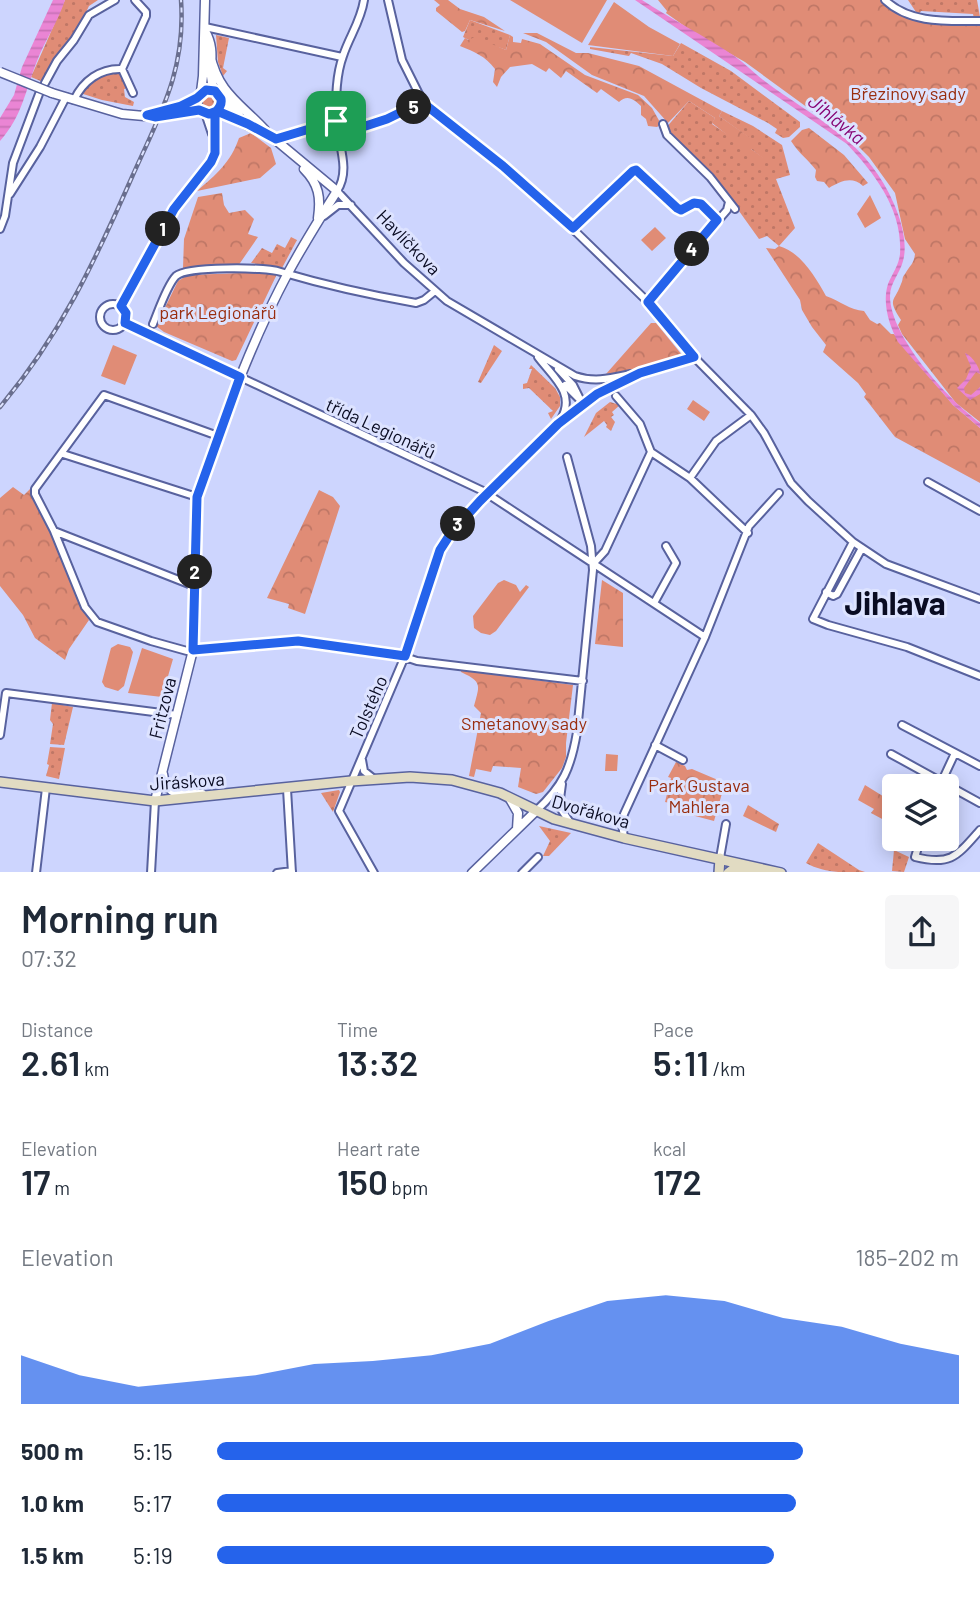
<!DOCTYPE html>
<html lang="en">
<head>
<meta charset="utf-8">
<style>
  :root { --surface:#fff; --page:#f6f6f7; --text:#1f2937; --muted:#747a83; --accent:#2563eb }
  body { margin:0; font-family:Barlow,sans-serif; background:var(--page); color:var(--text); height:100vh; display:flex; flex-direction:column; font-size:26px; white-space:nowrap }
  * { box-sizing:border-box; margin:0 }
  p { font-size:23px; color:var(--muted) }
  .icon { flex:none; width:38px; height:38px; fill:none; stroke:currentColor; stroke-width:2; stroke-linecap:round; stroke-linejoin:round }
  .map { position:relative; height:872px; overflow:hidden }
  .side { display:flex; flex-direction:column; background:var(--surface); flex:1 }
  .side>* { flex:none }
  .fabs { position:absolute; left:882px; top:774px; display:grid; gap:14px }
  .fabs a { display:grid; place-items:center; width:77px; height:77px; border-radius:7px; background:var(--surface); box-shadow:0 4px 18px #0003; font-size:35px }
  .pin { position:absolute; display:grid; place-items:center; width:60px; height:60px; color:#fff; margin:-30px; border-radius:14px; box-shadow:0 4px 10px #0006 }
  .km { position:absolute; width:35px; height:35px; margin:-18px; border-radius:50%; background:#222; color:#fff; font-size:19px; line-height:35px; text-align:center }
  .round { display:grid; place-items:center; flex:none; width:74px; height:74px; border-radius:7px; background:var(--page) }
  .summary { display:flex; align-items:center; justify-content:space-between; height:119px; padding:0 21px }
  h1 { font-size:38px; font-weight:600; line-height:52px }
  .metrics { display:grid; grid-template-columns:repeat(3,1fr); gap:10px; height:119px; padding:7px 21px }
  .metrics div { display:grid; align-content:center }
  .metrics b { font-size:35px; font-weight:600 }
  .metrics small { font-size:19px; font-weight:400 }
  .metrics p { font-size:19px }
  .chart { height:196px; padding:14px 21px }
  .chart p { display:flex; justify-content:space-between }
  .chart svg { width:100%; height:126px; margin-top:7px; fill:var(--accent); opacity:.7 }
  ul { padding:0 21px; list-style:none; font-size:23px }
  li { display:grid; grid-template-columns:112px 84px 1fr; align-items:center; height:52px }
  li i { height:18px; border-radius:9px; background:var(--accent) }
  .map>svg:first-child { display:block }
  .grass { fill:url(#grass-dots) }
  .forest { fill:url(#forest-crowns) }
  .pitch { fill:#e08c76 }
  .water { fill:url(#water-rules) }
  .lines { fill:none; stroke-linecap:round; stroke-linejoin:round }
  .minor-casing { stroke:#58629e; stroke-width:10 }
  .tertiary-casing { stroke:#58629e; stroke-width:11 }
  .secondary-casing { stroke:#58629e; stroke-width:12 }
  .minor { stroke:#fff; stroke-width:6 }
  .tertiary { stroke:#fff; stroke-width:8 }
  .secondary { stroke:#e1dbc2; stroke-width:9 }
  .rail-casing { stroke:#696e8e; stroke-width:4.5 }
  .rail { stroke:#dde3ff; stroke-width:2; stroke-dasharray:5; stroke-linecap:butt }
  .tertiary-bridge-casing { stroke:#58629e; stroke-width:11; stroke-linecap:butt }
  .tertiary-bridge { stroke:#fff; stroke-width:8 }
  .route-casing { stroke:#fff; stroke-width:14 }
  .route { stroke:#2563eb; stroke-width:9 }
  .labels { text-anchor:middle; dominant-baseline:central; stroke-width:6; stroke-linejoin:round; paint-order:stroke }
  .park-label { font-size:18px; fill:#992d0f; stroke:#dde3ff }
  .street-label { font-size:18px; fill:#090b22; stroke:#dde3ff }
  .water-label { font-size:19px; font-style:italic; fill:#860575; stroke:#dde3ff }
  .town-label { font-size:32px; font-weight:bold; fill:#090b22; stroke:#dde3ff }
</style>
</head>
<body>
<div class="map">
<svg width="980" height="873" viewBox="0 0 980 873">
  <defs>
    <pattern id="grass-dots" width="8" height="8" patternUnits="userSpaceOnUse" patternTransform="scale(1.75)"><rect width="8" height="8" fill="#e08c76"/><path d="M2 2h.1M6 6h.1" fill="none" stroke="#bf7766" stroke-width="1.8" stroke-linecap="round"/></pattern>
    <pattern id="forest-crowns" width="20" height="18" patternUnits="userSpaceOnUse" patternTransform="scale(1.75)"><rect width="20" height="18" fill="#e08c76"/><path d="M2 6a3 3 0 1 1 6 0M12 15a3 3 0 1 1 6 0" fill="none" stroke="#bf7766"/></pattern>
    <pattern id="water-rules" width="6" height="5" patternUnits="userSpaceOnUse" patternTransform="scale(1.75)"><rect width="6" height="5" fill="#ea85d4"/><path d="M0 2.5h6" fill="none" stroke="#c772b6"/></pattern>
  </defs>
  <rect width="100%" height="100%" fill="#cdd5fe"/>
  <!-- grass -->
  <path class="grass" d="M65,0H98L89,6L78,29L43,82L31,77Z
    M908,0H977L980,17L974,18L973,14L921,11L918,15Z
    M470,20L510,35L506,50C493,44 475,45 463,37Z
    M216,35L229,38L223,68L227,71L223,76L218,62Z
    M681,43L731,71L800,122V127L789,137L783,138L775,133L777,129L768,123L701,88L662,64L631,53L629,56L590,49V47L673,56Z
    M118,72L128,88L124,89L125,97L134,102L133,106L102,100L80,93C92,81 101,73 118,72Z
    M201 101a8 8 0 1 1 16 0a8 8 0 1 1-16 0Z
    M689,101L715,118L712,124L764,159L751,149V139L719,116L722,111L753,126L782,145L790,175L776,179L795,228L779,246L767,236L759,239L729,197L665,129Z
    M291,237L297,240L282,268L251,263L262,248L272,253L277,244L285,248Z
    M494,345L502,351L481,383L478,382Z
    M531,365L555,388L560,397V406L551,419L548,413L553,411L529,388L523,389V384L527,383L532,369H529Z
    M610,402L620,405L612,412L614,415L611,417L615,422L611,431L606,427L607,425L604,421L584,437L596,413Z
    M52,703L73,707L64,745L50,744L53,724L50,720Z
    M50,747L65,748L59,779L46,776L49,765L47,764Z
    M339,790L340,792L333,812L321,793Z
    M539,826L571,833L549,856H543L550,841Z
    M818,843L859,870L865,872C844,873 824,873 806,863Z
    M894,850L909,857L904,872L892,871Z"/>
  <!-- forest -->
  <path class="forest" d="M434,0H448L460,9L484,17L505,31L470,20L465,31L462,32L436,11V8L440,5Z
    M658,0H881C909,26 944,24 980,24V422L956,403L902,334L898,325L901,320C887,298 894,303 901,284C904,278 901,279 905,274C910,265 914,264 915,254L905,239L895,193L869,157L852,140L745,62L697,35L666,13L667,11Z
    M523,33H537L576,53H588L639,66L722,111L719,116L752,139L751,149L765,159L758,164L731,138L712,123L715,118L689,101L668,123L644,96L592,75L546,42Z
    M510,35L513,37V42L521,43L522,39L540,44L585,75L638,95L652,108L661,124L657,127L648,126L646,119L641,115V106C634,99 627,94 619,102L601,89L597,93L566,71L561,78L549,68L546,72L532,64L510,67L501,77L497,87L493,82L495,69C485,56 475,52 460,46L465,38L468,40L475,37L506,50Z
    M809,128L844,155L868,183L863,186C852,176 841,181 829,188L824,182L817,181L815,177L816,170C807,158 800,155 791,141L802,130Z
    M251,133L271,148L276,164L260,178L197,191C216,175 231,162 239,138Z
    M222,193L224,205L229,213L245,210L254,219L248,234L258,237L238,266L183,268L184,239L198,197Z
    M779,246C801,252 816,278 826,296C840,301 850,310 864,311L870,320L877,324L880,323L891,334H894L953,405L980,428V483L895,437L864,397L866,394L858,383L823,352L826,345L812,327L802,310L800,300L766,248L775,249Z
    M266,272L277,274L236,360L232,361L164,332L156,326L178,281L188,275Z
    M651,323H656L682,355L628,371L606,374Z
    M13,487L24,495L30,489L51,532L81,606L89,620L69,649L65,660L35,638L23,615L0,586V498Z
    M319,490L333,497L340,506L305,614L288,608L289,604L267,598Z
    M602,580L623,593V647L595,644Z
    M461,670L573,685L566,743V757L562,768L543,792L536,794L518,787L521,768L493,766L491,772L476,769L474,777L469,776L481,713L474,706C480,684 482,682 461,672Z
    M676,762L685,766L687,770L692,769L725,783L714,821L680,812V805L665,802L671,778L668,777Z
    M865,785L894,803V838H904L899,848L888,842L892,836L888,833L890,822L886,818L884,820L871,813L874,809L858,800Z
    M748,805L779,824L776,832L743,816Z"/>
  <!-- pitch -->
  <path class="pitch" d="M510,0H607L582,43Z
    M614,2L649,27L680,44L673,56L588,45Z
    M870,195L881,218L865,228L857,214Z
    M655,227L666,238L652,251L641,240Z
    M113,345L137,355L125,385L101,376Z
    M693,400L710,412L704,421L687,409Z
    M504,580L516,585L520,592L526,585L529,587L496,631L490,635L481,633L474,628L473,616L498,583Z
    M118,644L130,647L133,652L124,686L118,691L105,687L102,682L111,648Z
    M142,648L173,659L162,697L128,693Z
    M606,754L618,755L617,771H605Z"/>
  <!-- water -->
  <path class="water" d="M53,0H65C58,22 45,40 37,61C25,91 23,115 0,141V118L14,95L22,67Z
    M635,0H642C671,19 703,35 733,55C747,65 759,78 774,88C824,123 869,145 894,204C901,220 908,244 903,261C900,273 890,283 890,296C890,337 948,399 980,423V428L953,405L898,342C889,325 882,303 888,284C892,274 899,265 900,254C903,210 875,174 847,144Z
    M965,353C971,355 980,367 980,374L976,372L964,388L965,393L971,395L980,387V394L970,400L957,388L966,379L971,367Z"/>
  <g class="lines">
    <defs>
      <path id="minor" d="M364,0C361,21 349,37 343,56C336,75 336,97 336,116C336,141 352,168 337,191L404,263L447,301L575,376C595,383 612,378 631,374
        M388,0L402,60L423,102L503,166L577,233L648,302L694,357L751,415L764,433L791,483L808,501L853,542L886,564L980,599
        M885,0C910,24 948,21 980,21
        M205,27L342,57
        M122,69L146,16V12L135,0
        M45,83L57,61L74,40L89,15L115,0
        M74,100C83,81 100,68 122,69L133,93
        M205,113L212,134
        M663,124L667,135L710,177L735,209
        M338,135L388,119L423,102
        M276,139L336,120
        M10,194L40,147L66,97
        M324,216L338,205H351
        M573,228L633,171L636,170L677,208L681,210L699,203L717,220
        M0,229L5,216L13,163L39,94
        M648,302L727,210L729,202
        M100 317a13 13 0 1 1 26 0a13 13 0 1 1-26 0Z
        M121,306L174,209L211,162L215,153V112
        M125,323L483,491L705,637
        M153,324C158,312 167,285 176,276C187,266 265,267 281,272C325,285 370,295 416,303L424,300L435,291
        M538,357C553,377 576,393 561,419
        M558,369L573,385L579,397
        M565,385L583,403
        M616,396L640,424L651,452L690,478L748,533
        M218,436L104,395L35,489V494L54,531L85,607L97,622L151,641L187,651L298,641L399,655L417,661L583,681
        M63,454L197,497
        M690,478L716,441L751,415
        M928,482L980,511
        M54,531L194,586
        M853,542L813,619L828,625L907,647L980,676
        M594,563L605,551L651,452
        M826,592L833,596L837,594L862,548
        M654,603L676,563L666,546
        M902,725L980,766
        M0,735L6,693L177,715
        M655,745L683,760
        M891,754L980,803
        M362,760L364,771L374,779
        M941,783L955,753
        M562,784L559,806L569,821
        M287,789L292,873
        M536,811C563,786 571,768 577,732L593,570L591,546L567,457
        M624,838L622,823L624,814L705,637L749,526L779,493
        M921,838L915,857C951,866 957,856 980,830
        M720,858L726,824
        M36,873L46,788
        M151,873L155,801
        M277,873L292,871
        M374,873L339,811L405,656L437,559L451,533L528,453L583,403L609,387L640,373L694,357
        M522,873L538,857"/>
      <path id="tertiary" d="M205,31C224,63 190,85 240,111
        M210,54C218,93 240,103 265,130
        M52,93L122,114L155,117L199,110
        M149,114L181,106L197,98
        M304,169C319,184 321,198 318,218
        M163,774L165,784L172,791L202,794
        M510,799L518,813L517,829
        M155,801L193,650L196,505L199,491C224,417 251,342 288,273C303,245 320,218 337,191L272,137L217,111L207,114L198,108L197,100L201,92L203,76L205,0
        M472,873L536,811"/>
      <path id="secondary" d="M0,782L155,801L351,781L410,777L452,780L500,793L554,819L624,838L781,873
        M719,873L720,858
        M728,873L732,870L752,871"/>
    </defs>
    <!-- minor casing -->
    <use href="#minor" class="minor-casing"/>
    <!-- tertiary casing -->
    <use href="#tertiary" class="tertiary-casing"/>
    <!-- secondary casing -->
    <use href="#secondary" class="secondary-casing"/>
    <!-- minor -->
    <use href="#minor" class="minor"/>
    <!-- tertiary -->
    <use href="#tertiary" class="tertiary"/>
    <!-- secondary -->
    <use href="#secondary" class="secondary"/>
    <defs>
      <path id="rail" d="M0,407C61,334 94,263 132,177C160,114 186,71 181,0"/>
    </defs>
    <!-- rail casing -->
    <use href="#rail" class="rail-casing"/>
    <!-- rail -->
    <use href="#rail" class="rail"/>
    <defs>
      <path id="tertiary-bridge" d="M0,72L52,93"/>
    </defs>
    <!-- tertiary-bridge casing -->
    <use href="#tertiary-bridge" class="tertiary-bridge-casing"/>
    <!-- tertiary-bridge -->
    <use href="#tertiary-bridge" class="tertiary-bridge"/>
  </g>
  <g class="lines">
    <defs>
      <path id="route" d="M336,121L276,139L248,124L217,111L209,114L199,110L155,117L147,115L181,106L197,98L206,90L215,91L221,99C222,105 219,109 215,112V153L211,162L174,209L121,306L126,313L125,323L240,377L197,497L193,650L298,641L405,656L440,550L451,533L480,501L558,424L597,394L640,373L694,357L648,302L717,220L701,204L694,203L681,210L677,208L636,170L633,171L573,228L503,166L422,102L387,119L338,135L336,121"/>
    </defs>
    <!-- route casing -->
    <use href="#route" class="route-casing"/>
    <!-- route -->
    <use href="#route" class="route"/>
  </g>
  <g class="labels">
    <!-- park labels -->
    <g class="park-label">
      <text x="908" y="93">Březinovy sady</text>
      <text x="218" y="312">park Legionářů</text>
      <text x="524" y="723">Smetanovy sady</text>
      <text x="699" y="785">Park Gustava<tspan x="699" dy="21">Mahlera</tspan></text>
    </g>
    <!-- street labels -->
    <g class="street-label">
      <text transform="translate(409 242) rotate(46)">Havlíčkova</text>
      <text transform="translate(381 428) rotate(25)">třída Legionářů</text>
      <text transform="translate(368 707) rotate(-66)">Tolstého</text>
      <text transform="translate(162 708) rotate(-76)">Fritzova</text>
      <text transform="translate(187 781) rotate(-4)">Jiráskova</text>
      <text transform="translate(591 811) rotate(16)">Dvořákova</text>
    </g>
    <!-- water labels -->
    <g class="water-label">
      <text transform="translate(837 119) rotate(39)">Jihlávka</text>
    </g>
    <!-- town labels -->
    <g class="town-label">
      <text x="895" y="602">Jihlava</text>
    </g>
  </g>
</svg>
<div class="fabs">
<a><svg class="icon" aria-label="layers" viewBox="0 0 24 24"><path d="M12 4l9 5-9 5-9-5zM3 14l9 5 9-5"/></svg></a>
</div>
<div class="pin" style="left:336px;top:121px;background:#1e9e55"><svg class="icon" aria-label="arrive" viewBox="0 0 24 24"><path d="M6 21V4h12l-3 4 3 4H6"/></svg></div>
<b class="km" style="left:163px;top:229px">1</b>
<b class="km" style="left:195px;top:572px">2</b>
<b class="km" style="left:458px;top:524px">3</b>
<b class="km" style="left:692px;top:249px">4</b>
<b class="km" style="left:414px;top:107px">5</b>
</div>
<section class="side">
<div class="summary"><div><h1>Morning run</h1><p>07:32</p></div><a class="round"><svg class="icon" aria-label="share" viewBox="0 0 24 24"><path d="M12 15V3M7 8l5-5 5 5M5 13v7h14v-7"/></svg></a></div>
<div class="metrics">
<div><p>Distance</p><b>2.61<small> km</small></b></div>
<div><p>Time</p><b>13:32</b></div>
<div><p>Pace</p><b>5:11<small> /km</small></b></div>
</div>
<div class="metrics">
<div><p>Elevation</p><b>17<small> m</small></b></div>
<div><p>Heart rate</p><b>150<small> bpm</small></b></div>
<div><p>kcal</p><b>172</b></div>
</div>
<div class="chart"><p><span>Elevation</span>185–202 m</p>
<svg viewBox="0 0 160 44" preserveAspectRatio="none"><path d="M0 44V27L10 34L20 38L30 36L40 34L50 30L60 29L70 27L80 23L90 15L100 8L110 6L120 8L130 14L140 17L150 23L160 27V44z"/></svg>
</div>
<ul>
<li><b>500 m</b>5:15<i style="width:79%"></i></li>
<li><b>1.0 km</b>5:17<i style="width:78%"></i></li>
<li><b>1.5 km</b>5:19<i style="width:75%"></i></li>
</ul>
</section>
</body>
</html>
